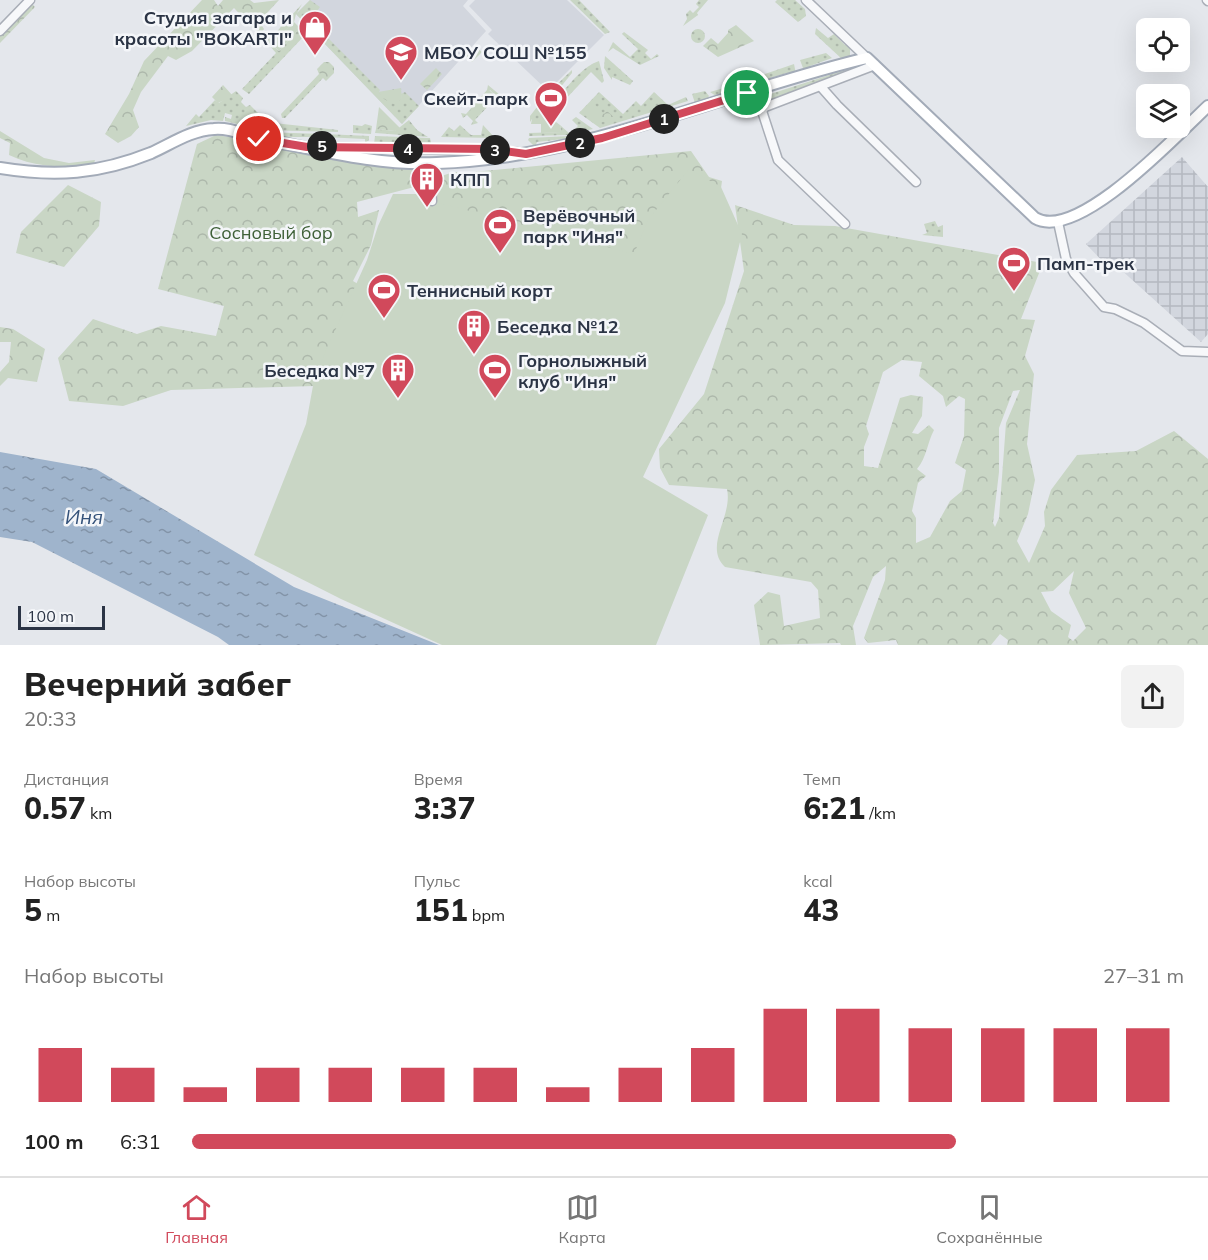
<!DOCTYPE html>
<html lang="ru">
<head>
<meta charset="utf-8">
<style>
  :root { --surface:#fff; --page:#f2f2f2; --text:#222; --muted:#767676; --line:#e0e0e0; --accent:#d1495b }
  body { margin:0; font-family:Mulish,sans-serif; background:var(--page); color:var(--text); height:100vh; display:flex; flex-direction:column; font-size:22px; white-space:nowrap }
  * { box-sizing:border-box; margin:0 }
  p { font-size:20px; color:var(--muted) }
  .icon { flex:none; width:33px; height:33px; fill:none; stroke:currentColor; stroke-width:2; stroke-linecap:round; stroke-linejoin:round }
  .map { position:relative; height:645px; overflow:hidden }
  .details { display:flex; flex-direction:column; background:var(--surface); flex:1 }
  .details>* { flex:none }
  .controls { position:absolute; left:1136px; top:18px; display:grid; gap:12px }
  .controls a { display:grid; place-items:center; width:54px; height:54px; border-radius:9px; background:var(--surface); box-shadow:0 6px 24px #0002; font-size:30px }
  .scale { position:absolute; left:18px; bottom:15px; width:87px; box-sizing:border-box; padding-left:6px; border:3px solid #2b3445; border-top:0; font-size:16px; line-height:21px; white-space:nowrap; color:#2b3445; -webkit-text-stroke:4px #f4f6f9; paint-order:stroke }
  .pin { position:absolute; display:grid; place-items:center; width:51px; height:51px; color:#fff; margin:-26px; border:3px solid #fff; border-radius:50%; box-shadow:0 2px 6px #0007 }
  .km { position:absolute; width:30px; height:30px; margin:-15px; border-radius:50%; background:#222; color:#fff; font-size:16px; line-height:30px; text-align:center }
  .round { display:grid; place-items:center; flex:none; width:63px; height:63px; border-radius:9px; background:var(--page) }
  .headline { display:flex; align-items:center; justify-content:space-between; height:102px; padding:0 24px }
  h1 { font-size:33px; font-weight:800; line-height:45px }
  .metrics { display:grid; grid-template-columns:repeat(3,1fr); gap:9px; height:102px; padding:6px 24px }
  .metrics div { display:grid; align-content:center }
  .metrics b { font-size:30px; font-weight:800 }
  .metrics small { font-size:16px; font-weight:400 }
  .metrics p { font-size:16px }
  .chart { height:168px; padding:12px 24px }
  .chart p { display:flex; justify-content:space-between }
  .chart svg { width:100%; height:108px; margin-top:6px; stroke:var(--accent); stroke-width:6 }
  ul { padding:0 24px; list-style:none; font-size:20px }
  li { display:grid; grid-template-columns:96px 72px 1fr; align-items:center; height:45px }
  li i { height:15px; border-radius:8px; background:var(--accent) }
  .tab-bar { display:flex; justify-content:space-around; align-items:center; height:84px; border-top:2px solid var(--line); background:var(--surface); font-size:16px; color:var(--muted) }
  .tab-bar a { display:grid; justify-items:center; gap:3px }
  .tab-bar .current { color:var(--accent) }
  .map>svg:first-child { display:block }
  .built { fill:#d2d6de }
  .industrial { fill:url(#industrial-grid) }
  .grass { fill:url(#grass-dots); fill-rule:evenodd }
  .forest { fill:url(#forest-crowns); fill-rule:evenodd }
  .pitch { fill:#c9d6c5 }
  .water { fill:url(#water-ripples) }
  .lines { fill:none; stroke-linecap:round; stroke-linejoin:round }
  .minor-casing { stroke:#a9aeb7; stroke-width:11 }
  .major-casing { stroke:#a3abb8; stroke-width:14 }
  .minor { stroke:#f7f8fa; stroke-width:8 }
  .major { stroke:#fff; stroke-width:10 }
  .route-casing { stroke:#fff; stroke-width:12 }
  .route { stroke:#d1495b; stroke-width:8 }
  .labels { text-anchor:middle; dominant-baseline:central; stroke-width:5; stroke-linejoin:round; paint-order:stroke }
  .poi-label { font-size:18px; font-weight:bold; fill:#2b3445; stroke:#f4f6f9; text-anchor:start }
  .park-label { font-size:18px; fill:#3f6138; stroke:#f4f6f9 }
  .water-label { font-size:20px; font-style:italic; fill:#34527a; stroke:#f4f6f9 }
</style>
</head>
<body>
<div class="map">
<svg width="1208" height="645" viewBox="0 0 1208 645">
  <defs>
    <pattern id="industrial-grid" width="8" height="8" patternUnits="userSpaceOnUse" patternTransform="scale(1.5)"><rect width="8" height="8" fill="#d2d6de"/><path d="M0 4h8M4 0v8" fill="none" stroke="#b4b8c0"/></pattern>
    <pattern id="grass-dots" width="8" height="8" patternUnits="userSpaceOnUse" patternTransform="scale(1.5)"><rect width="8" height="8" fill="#c9d6c5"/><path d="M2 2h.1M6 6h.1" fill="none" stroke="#adb8ab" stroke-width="1.8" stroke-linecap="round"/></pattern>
    <pattern id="forest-crowns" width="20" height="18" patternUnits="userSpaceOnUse" patternTransform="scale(1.5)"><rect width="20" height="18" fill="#c9d6c5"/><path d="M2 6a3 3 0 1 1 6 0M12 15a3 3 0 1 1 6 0" fill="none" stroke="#adb8ab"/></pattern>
    <pattern id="water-ripples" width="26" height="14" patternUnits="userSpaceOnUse" patternTransform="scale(1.5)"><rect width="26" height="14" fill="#9fb4cc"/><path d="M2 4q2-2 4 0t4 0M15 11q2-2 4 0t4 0" fill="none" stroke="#8293a7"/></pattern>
  </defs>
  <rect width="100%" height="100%" fill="#e4e7ec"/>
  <!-- built -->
  <path class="built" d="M310,0H468L463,6L486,31L402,124L296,14Z
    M475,0H567L604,35L548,91L488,34L492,30L469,6Z"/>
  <!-- industrial -->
  <path class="industrial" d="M1182,157L1208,187V334L1201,342L1119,268L1108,267L1086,244Z"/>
  <!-- grass -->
  <path class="grass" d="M310,0L320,7L312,18L314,24L380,90L379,92L402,99L401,94L405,92L419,106L402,124L296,14L294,22L272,45L279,51L300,28L306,34L249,94L242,89L276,53L255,29L260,23L264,29L262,32L270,39L302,4L297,13Z
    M570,0H579L610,32L605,34Z
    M699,0H708L697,13L698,15L683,26L687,19L686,14L690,10L693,13L699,7L696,4Z
    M777,0H795L805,9L806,16L798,22L775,2Z
    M816,28L828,38L834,34L845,45H850V56L843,60L815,34Z
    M691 36a7 7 0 1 1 14 0a7 7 0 1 1-14 0Z
    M624,32L648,50L645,53L651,59L657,54L659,56L640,65L613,48L608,52L613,42L630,57L638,49L622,34Z
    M826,53L832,58L810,66L811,70L803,68L800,60Z
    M605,56L633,81L630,85L612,77V80L604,68Z
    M599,61L604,81L602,83L591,72L563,102L560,95C571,82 584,66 599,61Z
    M324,62H329L334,67V73L326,81L323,78L285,118H282L281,114L319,74L317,69Z
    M794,64L796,74L789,77L787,73L747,85L742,82Z
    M854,67H861L753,106L736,105Z
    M572,70V73L555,94V100L562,108L555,114L547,107L543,111L552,119H532L530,122V116L547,94Z
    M488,85L506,100H494L475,120L478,123L471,125L473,121L467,115L463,118L461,113L466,114L487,90ZM490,90L496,96L477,116L468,114Z
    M734,85L739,90L722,100L710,92Z
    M236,91L243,98L241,102L246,107L250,105L258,113V129L225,121V117L231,119L232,115L225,113L223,121L211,120L186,126L196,114L199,117L215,100L219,103Z
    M705,91L709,96L706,102L695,103L692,94Z
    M599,92L623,114L636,101L641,106L654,92L668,105L686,97L688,101L600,128L579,113Z
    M576,117L593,129L567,135L529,136V133L561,132L560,125L570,134L578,126L572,120Z
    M409,120L417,130L428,137L375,133L376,129L395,131Z
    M265,122L338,130V132L262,130Z
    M365,124L372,126L371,134L353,133V125L362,126Z
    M460,125L471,135H481L483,125L495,138L441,137L449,127L454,131Z
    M595,131L598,135L537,142L535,147L528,140L529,138L569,136Z
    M263,132L322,134L323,137H264Z
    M324,134L369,136V140L365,143V139L324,137Z
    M375,136L430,138L431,143L428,147L374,144Z
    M935,221L938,227L943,225V237L922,235L927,233L924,224Z"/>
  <!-- forest -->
  <path class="forest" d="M202,0H214L218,6L223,0H250L254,3L279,0L253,28L234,8L192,51L176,60L168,56L141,92L133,110L139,127L131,136L118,143L105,134L129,94L144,61Z
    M31,3L35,7L0,43V35Z
    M294,22L300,28L279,51L272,44Z
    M736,25L754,41L718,57L703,46L711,38L718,44L728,33V30Z
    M475,46L482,52L472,62L465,55Z
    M319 70a7 7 0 1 1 14 0a7 7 0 1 1-14 0Z
    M436,68L442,74L427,90L420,84Z
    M223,85L233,96L218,103L212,97Z
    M401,88L402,99L394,104L384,99L378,92Z
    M489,90L496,96L474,120L467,114Z
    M593,103L604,114L607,111L616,119L598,123L585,111Z
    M379,107L401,129L395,131L376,129Z
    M0,131L44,158L69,163L95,160L93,167C63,167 36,168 9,155L10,143L0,138Z
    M216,135L429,168L422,185L357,202L358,217L379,210L371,245L353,281L358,284L314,386L171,390L123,406L69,401L58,358L93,319L137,334L161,326L216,336L224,306L158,289L197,144Z
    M691,151L709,177L722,181L718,210L642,247L630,259L435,203V178L454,172H473Z
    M68,185L101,202L99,226L64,267L16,253L21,232Z
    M735,205L794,225L835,226L1043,263L1021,319L1035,320L1025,356L1034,374L1027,444L1035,480L1028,514L1017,541L1029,563L1045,526L1044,512L1051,490L1077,455L1136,451L1174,431L1208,459V645H1007L1008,640L1000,634L991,645H898L896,640L868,643L864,638L885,580L886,566L873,577L853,626L856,645H841L840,643L760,645L754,605L768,592L780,595L784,626L820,618L818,590L811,582L725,567C703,546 733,517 727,489L669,485L660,468L659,449L704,394L744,271ZM902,360L922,362L919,376L943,396L946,407L959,396L965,399L964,436L955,463L966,470L962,491L950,501L930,537L916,543V518L912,511L918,483L926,476L917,469C927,457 927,443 934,430L929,425L918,434L912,433L922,416L923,397L911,395L900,398L878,468L864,466V447L869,434L866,426L883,372ZM1020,390L1006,423L999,518L995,527L993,523L999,472V428L1013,391ZM1074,571L1069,593L1086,628L1073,641L1068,637L1071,625L1051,611L1041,592L1053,591Z
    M0,327L13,329L45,349L37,382L8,378L0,386V372L9,362L11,342H0Z"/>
  <!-- pitch -->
  <path class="pitch" d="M532,119H552L560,125L561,132L541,133V124H531Z
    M689,169L721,187L742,234L725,303L643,477L708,515L656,645H442L341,599L254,555L306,424L315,375L367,260L378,226L393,194H427L428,200L634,254L648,220Z
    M1002,283L1027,284L1025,300L1002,301Z"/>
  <!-- water -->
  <path class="water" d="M0,452L96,469L294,587L439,645H229L218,637L32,542L0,537Z"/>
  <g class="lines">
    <defs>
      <path id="minor" d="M806,0L867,58
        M1207,0L1208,1
        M0,31L30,0
        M822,88L837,105L916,182
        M311,146L517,152
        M429,163L432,201
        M1058,222L1066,259L1074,273L1104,307L1115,309L1144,323L1182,351L1208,352
        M845,224L778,160L762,111L765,107L875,65"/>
      <path id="major" d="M0,168C55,177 99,174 151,153C171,144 191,130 214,129C230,127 246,136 262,139C319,150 379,166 437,163C587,158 723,92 867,58L1035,218C1077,243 1178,134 1208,106"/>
    </defs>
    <!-- minor casing -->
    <use href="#minor" class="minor-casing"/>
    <!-- major casing -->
    <use href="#major" class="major-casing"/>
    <!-- minor -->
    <use href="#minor" class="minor"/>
    <!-- major -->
    <use href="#major" class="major"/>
  </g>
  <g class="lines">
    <defs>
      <path id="route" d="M259,139L307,147L491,149L526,154L602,138L747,93"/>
    </defs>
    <!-- route casing -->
    <use href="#route" class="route-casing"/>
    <!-- route -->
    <use href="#route" class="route"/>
  </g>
  <!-- icons -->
  <defs>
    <symbol id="shop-pin" viewBox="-11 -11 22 30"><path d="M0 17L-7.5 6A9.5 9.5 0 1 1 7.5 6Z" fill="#d1495b" stroke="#f4f6f9"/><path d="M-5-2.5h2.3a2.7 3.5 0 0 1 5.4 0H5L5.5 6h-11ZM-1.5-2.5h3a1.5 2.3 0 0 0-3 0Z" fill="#fff"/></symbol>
    <symbol id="school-pin" viewBox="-11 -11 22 30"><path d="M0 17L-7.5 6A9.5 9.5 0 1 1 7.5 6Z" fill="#d1495b" stroke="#f4f6f9"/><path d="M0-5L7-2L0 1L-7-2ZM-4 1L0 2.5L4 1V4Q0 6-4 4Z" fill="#fff"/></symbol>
    <symbol id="stadium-pin" viewBox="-11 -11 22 30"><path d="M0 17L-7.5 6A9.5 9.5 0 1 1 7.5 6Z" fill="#d1495b" stroke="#f4f6f9"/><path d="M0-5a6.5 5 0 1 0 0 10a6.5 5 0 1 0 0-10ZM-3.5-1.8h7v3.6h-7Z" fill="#fff"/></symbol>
    <symbol id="building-pin" viewBox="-11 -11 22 30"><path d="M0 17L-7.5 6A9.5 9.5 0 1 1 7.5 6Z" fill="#d1495b" stroke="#f4f6f9"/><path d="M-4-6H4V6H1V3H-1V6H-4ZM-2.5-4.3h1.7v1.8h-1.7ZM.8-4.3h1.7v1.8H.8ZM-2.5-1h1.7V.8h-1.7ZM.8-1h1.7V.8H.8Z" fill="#fff"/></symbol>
  </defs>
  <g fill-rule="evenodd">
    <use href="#shop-pin" x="296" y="8" width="38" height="52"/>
    <use href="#school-pin" x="382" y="33" width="38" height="52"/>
    <use href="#stadium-pin" x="532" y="79" width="38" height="52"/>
    <use href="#building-pin" x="408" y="160" width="38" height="52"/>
    <use href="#stadium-pin" x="481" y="206" width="38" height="52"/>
    <use href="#stadium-pin" x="995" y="244" width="38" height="52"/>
    <use href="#stadium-pin" x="365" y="271" width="38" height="52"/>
    <use href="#building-pin" x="455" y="307" width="38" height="52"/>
    <use href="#building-pin" x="379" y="351" width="38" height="52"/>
    <use href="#stadium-pin" x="476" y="351" width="38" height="52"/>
  </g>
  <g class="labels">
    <!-- poi labels -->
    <g class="poi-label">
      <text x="292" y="17" text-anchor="end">Студия загара и<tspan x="292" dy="21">красоты "BOKARTI"</tspan></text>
      <text x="424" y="52">МБОУ СОШ №155</text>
      <text x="528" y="98" text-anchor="end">Скейт-парк</text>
      <text x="450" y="179">КПП</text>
      <text x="523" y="215">Верёвочный<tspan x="523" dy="21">парк "Иня"</tspan></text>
      <text x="1037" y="263">Памп-трек</text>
      <text x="407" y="290">Теннисный корт</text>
      <text x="497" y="326">Беседка №12</text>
      <text x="518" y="360">Горнолыжный<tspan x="518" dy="21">клуб "Иня"</tspan></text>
      <text x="375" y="370" text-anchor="end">Беседка №7</text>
    </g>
    <!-- park labels -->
    <g class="park-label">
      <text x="271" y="232">Сосновый бор</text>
    </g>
    <!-- water labels -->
    <g class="water-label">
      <text x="84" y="516">Иня</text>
    </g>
  </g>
</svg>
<div class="controls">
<a><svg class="icon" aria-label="locate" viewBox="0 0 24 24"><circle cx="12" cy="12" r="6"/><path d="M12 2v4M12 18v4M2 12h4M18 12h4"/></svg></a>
<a><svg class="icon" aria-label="layers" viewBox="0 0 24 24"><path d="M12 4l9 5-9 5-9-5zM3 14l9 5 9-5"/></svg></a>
</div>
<div class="scale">100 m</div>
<div class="pin" style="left:747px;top:93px;background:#1e9e55"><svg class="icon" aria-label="arrive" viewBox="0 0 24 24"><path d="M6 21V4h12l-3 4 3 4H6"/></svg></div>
<div class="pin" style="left:259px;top:139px;background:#d93025"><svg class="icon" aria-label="check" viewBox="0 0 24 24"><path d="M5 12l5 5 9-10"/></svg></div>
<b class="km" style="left:664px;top:119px">1</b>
<b class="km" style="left:580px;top:143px">2</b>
<b class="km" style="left:495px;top:150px">3</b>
<b class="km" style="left:408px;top:149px">4</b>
<b class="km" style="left:322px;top:146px">5</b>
</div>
<section class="details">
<div class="headline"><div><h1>Вечерний забег</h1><p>20:33</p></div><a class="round"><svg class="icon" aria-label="share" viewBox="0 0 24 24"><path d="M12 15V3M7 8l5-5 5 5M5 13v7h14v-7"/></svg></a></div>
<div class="metrics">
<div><p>Дистанция</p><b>0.57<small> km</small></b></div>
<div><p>Время</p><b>3:37</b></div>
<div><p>Темп</p><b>6:21<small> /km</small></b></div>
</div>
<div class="metrics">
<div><p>Набор высоты</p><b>5<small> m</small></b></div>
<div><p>Пульс</p><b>151<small> bpm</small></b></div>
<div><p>kcal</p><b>43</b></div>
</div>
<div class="chart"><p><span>Набор высоты</span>27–31 m</p>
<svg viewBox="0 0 160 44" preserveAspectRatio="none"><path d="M5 44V22M15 44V30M25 44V38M35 44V30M45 44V30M55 44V30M65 44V30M75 44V38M85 44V30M95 44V22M105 44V6M115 44V6M125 44V14M135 44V14M145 44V14M155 44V14"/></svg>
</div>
<ul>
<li><b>100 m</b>6:31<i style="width:77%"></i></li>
</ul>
</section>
<nav class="tab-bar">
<a class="current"><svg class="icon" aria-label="home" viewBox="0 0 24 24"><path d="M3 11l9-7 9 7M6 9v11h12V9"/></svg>Главная</a>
<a><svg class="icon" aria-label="map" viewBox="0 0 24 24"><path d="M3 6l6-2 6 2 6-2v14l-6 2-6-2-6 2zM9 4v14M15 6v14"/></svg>Карта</a>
<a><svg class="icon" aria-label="saved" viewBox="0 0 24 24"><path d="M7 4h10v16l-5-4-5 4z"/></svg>Сохранённые</a>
</nav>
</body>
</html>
